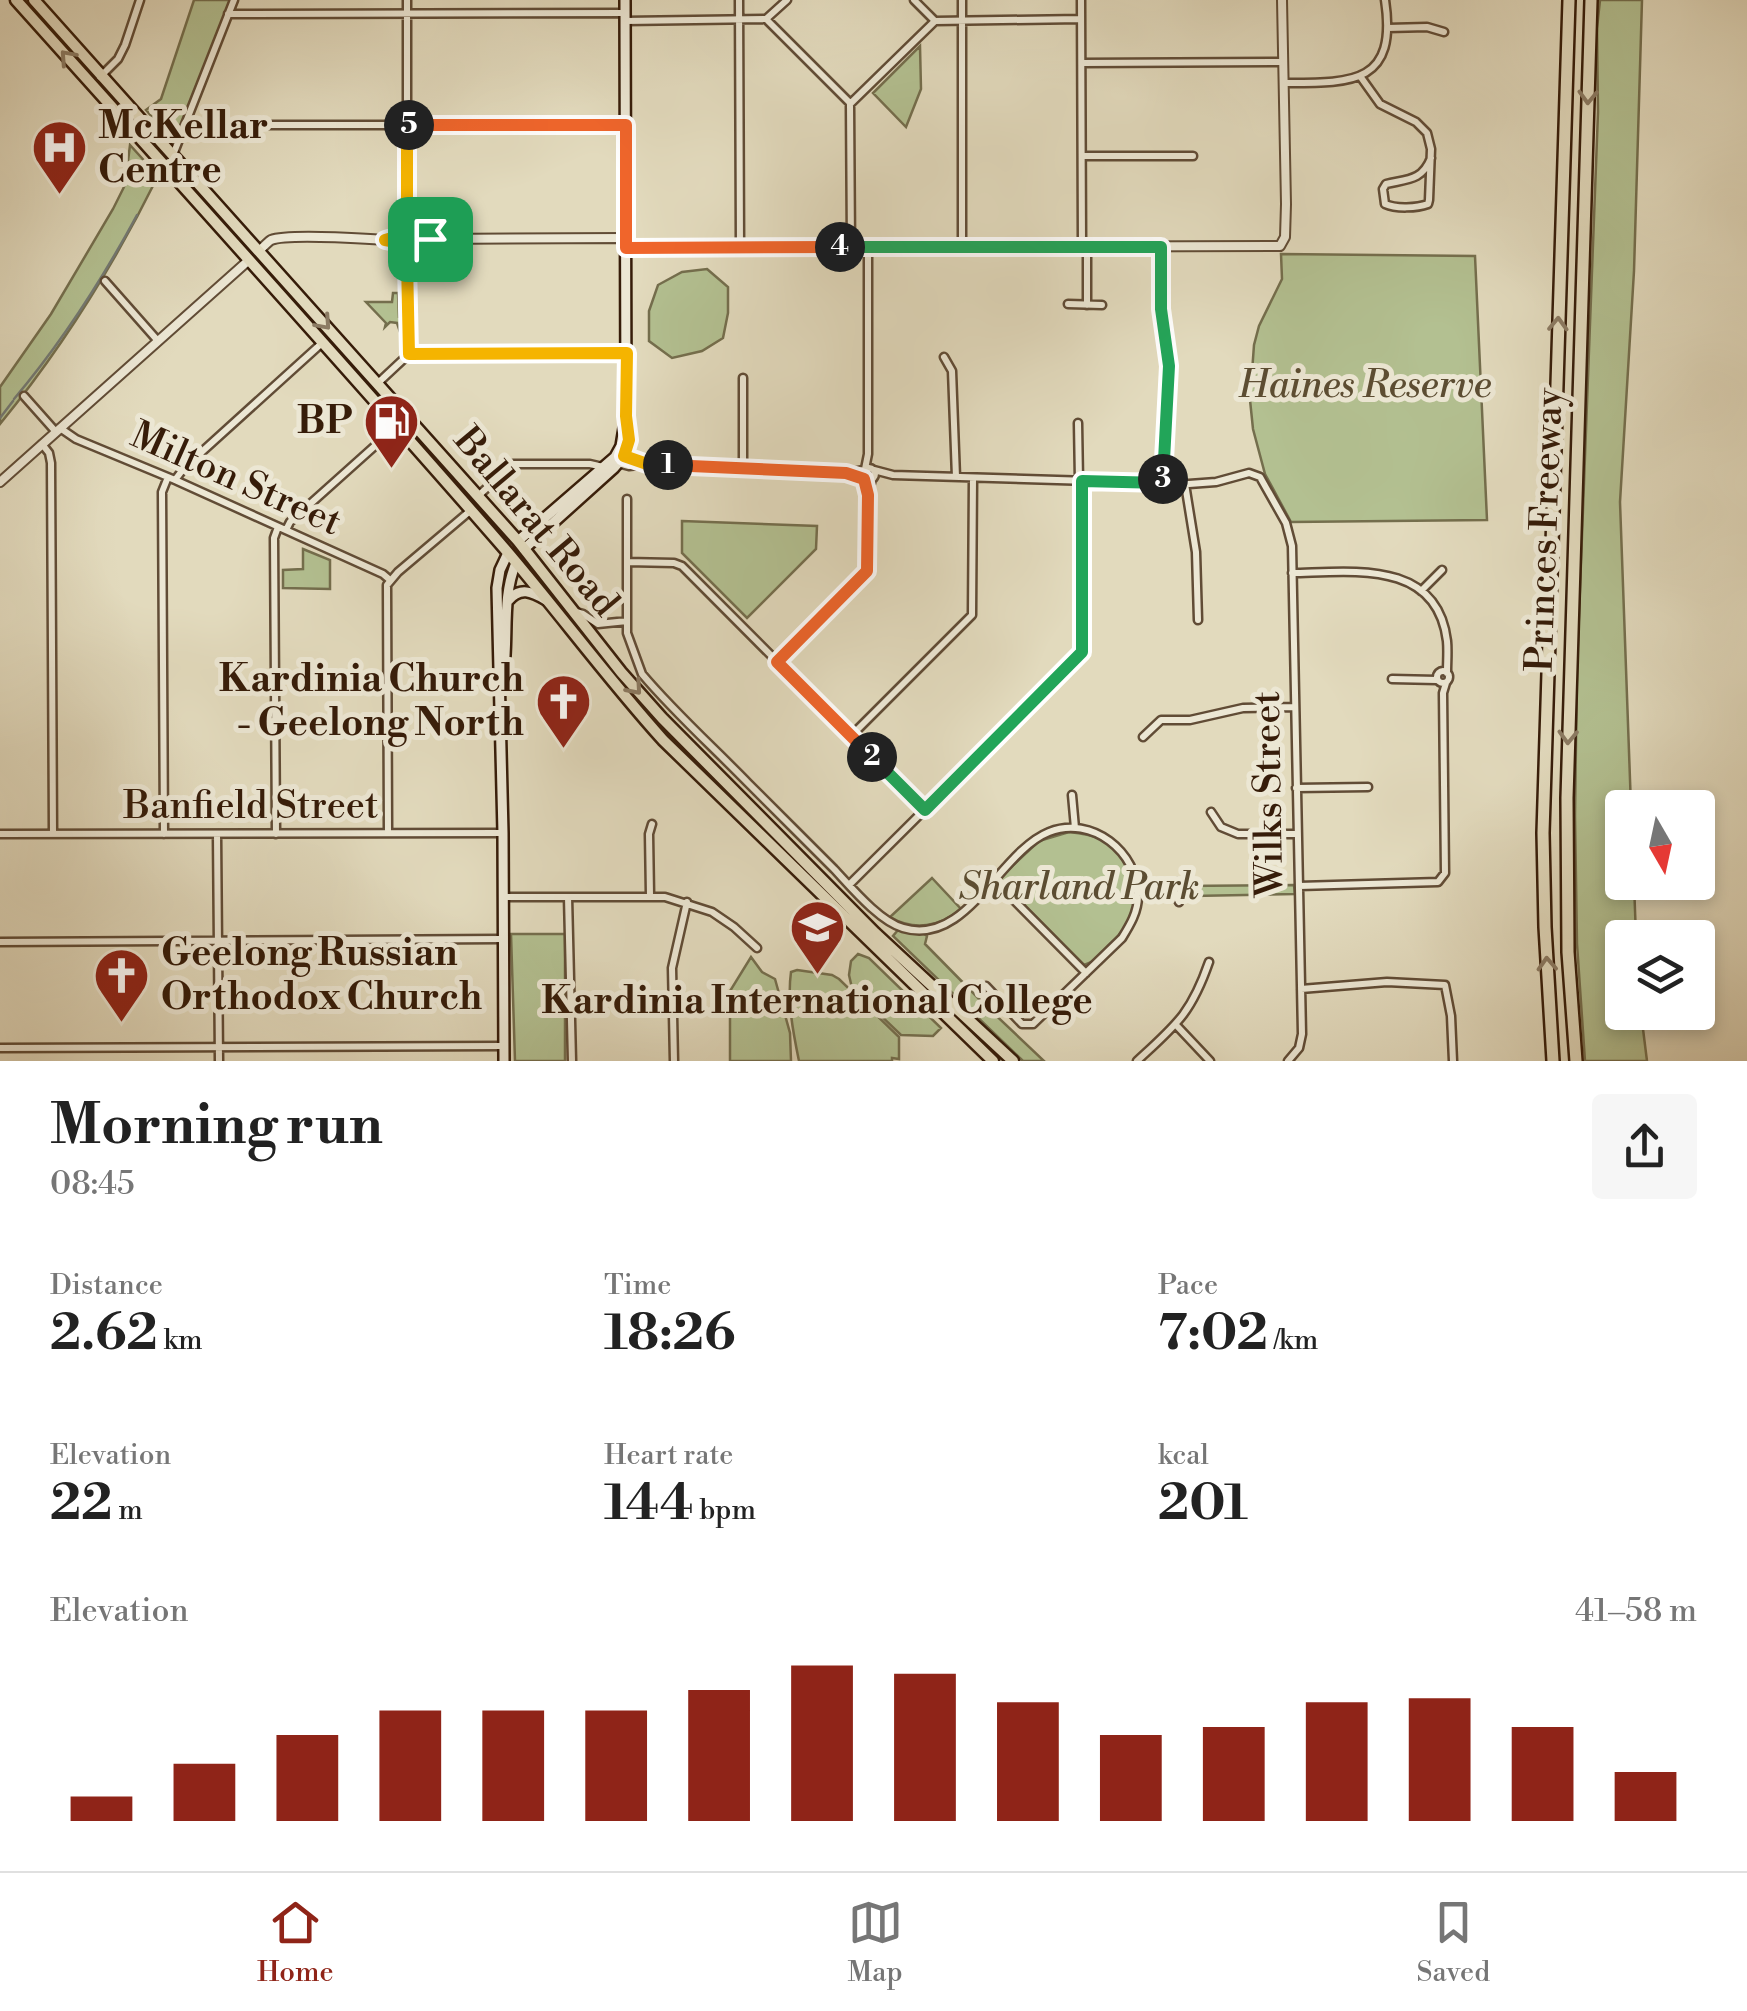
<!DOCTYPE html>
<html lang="en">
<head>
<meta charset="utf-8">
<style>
  :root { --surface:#fff; --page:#f6f6f6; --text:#222; --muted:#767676; --line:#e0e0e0; --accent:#8f2418 }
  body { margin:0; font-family:"Libre Bodoni",serif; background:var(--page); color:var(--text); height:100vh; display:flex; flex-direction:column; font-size:38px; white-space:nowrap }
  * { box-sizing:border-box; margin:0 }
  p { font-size:32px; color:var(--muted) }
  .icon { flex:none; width:55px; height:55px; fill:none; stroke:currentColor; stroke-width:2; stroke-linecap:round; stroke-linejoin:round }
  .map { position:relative; height:1061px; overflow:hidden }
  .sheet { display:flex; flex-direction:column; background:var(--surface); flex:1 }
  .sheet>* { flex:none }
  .needle { width:65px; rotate:171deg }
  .tools { position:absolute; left:1605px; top:790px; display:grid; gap:20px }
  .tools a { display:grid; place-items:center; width:110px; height:110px; border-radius:10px; background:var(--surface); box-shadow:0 5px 15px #0003; font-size:50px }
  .pin { position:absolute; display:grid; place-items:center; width:85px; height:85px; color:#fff; margin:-42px; border-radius:20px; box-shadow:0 5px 15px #0006 }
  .km { position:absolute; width:50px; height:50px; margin:-25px; border-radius:50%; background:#222; color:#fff; font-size:28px; line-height:50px; text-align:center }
  .round { display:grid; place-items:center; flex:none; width:105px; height:105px; border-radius:10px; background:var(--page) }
  .head { display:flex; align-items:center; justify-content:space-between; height:170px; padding:0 50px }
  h1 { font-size:55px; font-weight:800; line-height:75px }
  .stats { display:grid; grid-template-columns:repeat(3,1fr); gap:15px; height:170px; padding:10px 50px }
  .stats div { display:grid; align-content:center }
  .stats b { font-size:50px; font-weight:800 }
  .stats small { font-size:28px; font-weight:400 }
  .stats p { font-size:28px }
  .chart { height:280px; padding:20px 50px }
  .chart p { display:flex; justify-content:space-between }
  .chart svg { width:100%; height:180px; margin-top:10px; stroke:var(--accent); stroke-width:6 }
  .dock { display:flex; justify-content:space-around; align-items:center; height:140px; border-top:2px solid var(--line); background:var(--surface); font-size:28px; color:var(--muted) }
  .dock a { display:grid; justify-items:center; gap:5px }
  .dock .current { color:var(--accent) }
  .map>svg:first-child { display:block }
  .green { fill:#b3c091; stroke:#746e4d; stroke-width:2.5 }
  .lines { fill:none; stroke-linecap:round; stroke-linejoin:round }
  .stream { stroke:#737974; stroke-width:2.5 }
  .minor-casing { stroke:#614c36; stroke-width:11 }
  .tertiary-casing { stroke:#614c36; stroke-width:12 }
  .secondary-casing { stroke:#361c09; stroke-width:14 }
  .trunk-casing { stroke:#361c09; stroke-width:15 }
  .motorway-casing { stroke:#361c09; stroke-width:16 }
  .minor { stroke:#ece7d4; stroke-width:6 }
  .tertiary { stroke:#ece7d4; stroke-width:8 }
  .secondary { stroke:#ece7d4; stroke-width:9 }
  .trunk { stroke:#e2dabd; stroke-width:10 }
  .motorway { stroke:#e2dabd; stroke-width:11 }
  .oneway { stroke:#8c7b63 }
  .split-1-casing { stroke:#fff; stroke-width:20 }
  .split-2-casing { stroke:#fff; stroke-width:20 }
  .split-3-casing { stroke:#fff; stroke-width:20 }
  .split-4-casing { stroke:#fff; stroke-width:20 }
  .split-5-casing { stroke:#fff; stroke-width:20 }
  .split-6-casing { stroke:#fff; stroke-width:20 }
  .split-1 { stroke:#f5b400; stroke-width:12 }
  .split-2 { stroke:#f0652b; stroke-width:12 }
  .split-3 { stroke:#22a559; stroke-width:12 }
  .split-4 { stroke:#22a559; stroke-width:12 }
  .split-5 { stroke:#f0652b; stroke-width:12 }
  .split-6 { stroke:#f5b400; stroke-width:12 }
  .labels { text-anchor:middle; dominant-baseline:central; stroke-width:10; stroke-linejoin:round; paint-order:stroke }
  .poi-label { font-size:38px; font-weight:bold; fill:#361c09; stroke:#ece7d4; text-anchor:start }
  .park-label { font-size:38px; font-style:italic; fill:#5c4d32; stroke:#ece7d4 }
  .street-label { font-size:38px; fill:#361c09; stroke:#ece7d4 }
</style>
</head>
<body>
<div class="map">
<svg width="1747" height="1061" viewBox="0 0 1747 1061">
  <rect width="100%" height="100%" fill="#e2dabd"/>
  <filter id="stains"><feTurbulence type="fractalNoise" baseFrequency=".002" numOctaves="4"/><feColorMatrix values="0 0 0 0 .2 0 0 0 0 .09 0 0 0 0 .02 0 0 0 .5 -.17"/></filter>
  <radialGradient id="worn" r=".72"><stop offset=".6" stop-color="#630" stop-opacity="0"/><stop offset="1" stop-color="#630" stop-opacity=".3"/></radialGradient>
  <!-- green -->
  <path class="green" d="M194,0H230L176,144L146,110L161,99Z
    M1600,0H1642L1634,271L1620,502L1631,807L1622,808V882L1634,883L1636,937L1622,938V1012L1641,1013L1647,1061H1585L1577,944L1575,816L1577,668L1598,112L1597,28Z
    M920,46L921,89L906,127L873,93Z
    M130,145L158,176C114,265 63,347 0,424V387L51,314L113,209L125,185Z
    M1281,254L1475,256L1487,520L1291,522L1265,474L1253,429L1250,400L1254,345L1259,326L1282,279Z
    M707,269L728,287V313L723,338L702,351L672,358L649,341V311L658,285L682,272Z
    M393,293H398L399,318L400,301H403V331L400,332L397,323L390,322L385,327L386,323L366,302H392Z
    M682,521L817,526L816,549L747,618L682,553Z
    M303,549L330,560V589L283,588V570L303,569Z
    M1069,832C1080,833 1090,834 1100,839C1128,854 1144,892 1129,921C1124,931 1116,938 1108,946C1101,954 1095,962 1084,965L1002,883L1001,877L1006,872L1039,841Z
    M932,878L961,909C940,927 914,931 890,917Z
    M1294,885L1295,894L1192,896L1181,900L1180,886Z
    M898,930L924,934L927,936L925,944L986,1006L1044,1061H1023L893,936Z
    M511,934H565V1061H515Z
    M858,954L869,958L941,1028L933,1036L901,1035L852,988L849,975L851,961Z
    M751,957L762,972L775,979L790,1033L791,1061H730V991Z
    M797,970L832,975L839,979L899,1037V1059L892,1058V1061H799C793,1032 787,1001 791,972Z"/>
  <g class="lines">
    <!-- stream -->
    <path class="stream" d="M14,399C62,342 102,280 137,215
      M0,418L13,401"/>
    <defs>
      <path id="minor" d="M407,0V217L411,234
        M739,0L740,248
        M914,0L935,21
        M1081,0L1082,246
        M228,14L625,13
        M766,19L850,103
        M766,19L787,0
        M625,21L766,19
        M935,21L1081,19
        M1388,28L1427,27L1444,32
        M1082,63L1283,62
        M1360,76L1380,104L1416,122L1427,133L1431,149L1429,200L1428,204C1417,208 1396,209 1385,204L1383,189L1386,184C1407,179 1422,181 1431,158
        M100,77L118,59L125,45L140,0
        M1284,83C1351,83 1398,85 1385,0
        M850,104L851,247
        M850,104L935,21
        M185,125H626
        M173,155L234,0
        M1082,156H1193
        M403,244C410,280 404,317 409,354
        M962,246V0
        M1087,246V305
        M1161,247V309L1169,366L1163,483
        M105,281L158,341
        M1068,304L1102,305
        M944,357L952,371L956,477
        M743,378V468
        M378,383L409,354L625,353
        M24,396L56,432
        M1078,423L1079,481
        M60,428L76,439L175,480L383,574L390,580
        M42,444L49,453L51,463L53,834
        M619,455L645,464
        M618,463L629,466L647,464L846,473L864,470
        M863 474a6 6 0 1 1 12 0a6 6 0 1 1-12 0Z
        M865,469L868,454V247
        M874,470L893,475L1189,484L1216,482L1249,473L1260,477L1286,523L1292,546L1302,1034L1299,1048L1288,1061
        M175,480L184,468L322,343
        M1185,484L1196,552L1198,620
        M478,496L513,464H590L603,467
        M627,499V633L642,674C674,712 713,747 748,783C777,812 805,840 834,869C851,887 879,921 903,928C967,947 999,852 1049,832C1092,815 1138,852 1138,896C1138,912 1130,925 1122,938L1033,1024H1022L986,986
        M286,530L290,522L396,427
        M627,562L674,563L682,566L925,810
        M1292,573C1352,572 1437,559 1447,641C1448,651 1447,662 1447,673
        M1421,591L1442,570
        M576,612L583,614L598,624L627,621
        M777,662L867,571L868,495L872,479
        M1437 677a6 6 0 1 1 12 0a6 6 0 1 1-12 0Z
        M1392,679L1437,680
        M851,736L972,615L973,478
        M1143,737L1161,720H1190L1243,708L1295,707
        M1296,788L1368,787
        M1072,795L1075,828
        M1211,812L1221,827L1238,834H1297
        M388,832L387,585L398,572L470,511
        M0,834L503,833
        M164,834L162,492L168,477
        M217,834L219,1061
        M276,834L274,538L278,527
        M995,881L1086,973
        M1178,882L1174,892L1179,902
        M849,885L1080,655L1082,646V481
        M1299,886L1438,882L1445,873L1443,693L1446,683
        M1138,893L1174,892
        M650,895L649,834L652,824
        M504,897H665L712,912L734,927L757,948
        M568,897L572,1061
        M0,942L502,939
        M1301,989L1387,982L1445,985L1451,1016L1453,1061
        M1177,1026L1210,1061
        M0,1048L504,1046
        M674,1061L672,968L687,902
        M1137,1061C1176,1025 1191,1014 1209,962"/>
      <path id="tertiary" d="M401 238a6 6 0 1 1 12 0a6 6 0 1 1-12 0Z
        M413,236L430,239L626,238
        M627,248L1280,246L1285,237L1286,204L1282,0
        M259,251C261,249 268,242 271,240C288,233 381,239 402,242
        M0,482L249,260"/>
      <path id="secondary" d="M518,541L615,457L621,446L624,428
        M524,549L614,468C630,451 629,437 626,416L625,0
        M508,601C520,586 532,592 546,600
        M503,676C509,639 501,598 516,563
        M504,1061L503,833L497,588L500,570L508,553"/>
      <path id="trunk" d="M16,0C179,182 343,363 504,548C558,611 607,678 663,740L993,1061
        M34,0L518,541L621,672L662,718L875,933L1013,1061"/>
      <path id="motorway" d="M1553,1061L1545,927L1543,833L1569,0
        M1576,1061L1568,952L1567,798L1591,0"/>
    </defs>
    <!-- minor casing -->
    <use href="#minor" class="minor-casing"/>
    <!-- tertiary casing -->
    <use href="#tertiary" class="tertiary-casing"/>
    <!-- secondary casing -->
    <use href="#secondary" class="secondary-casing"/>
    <!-- trunk casing -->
    <use href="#trunk" class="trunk-casing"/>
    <!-- motorway casing -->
    <use href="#motorway" class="motorway-casing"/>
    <!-- minor -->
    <use href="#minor" class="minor"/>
    <!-- tertiary -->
    <use href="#tertiary" class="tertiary"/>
    <!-- secondary -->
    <use href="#secondary" class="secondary"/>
    <!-- trunk -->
    <use href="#trunk" class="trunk"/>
    <!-- motorway -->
    <use href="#motorway" class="motorway"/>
  </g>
  <!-- one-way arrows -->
  <defs><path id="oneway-chevron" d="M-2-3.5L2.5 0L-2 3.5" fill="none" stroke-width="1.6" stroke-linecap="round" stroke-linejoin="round" transform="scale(2.5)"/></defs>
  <g class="oneway">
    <use href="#oneway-chevron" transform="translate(67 57) rotate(-132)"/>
    <use href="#oneway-chevron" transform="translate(1588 97) rotate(92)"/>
    <use href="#oneway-chevron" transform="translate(324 323) rotate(48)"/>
    <use href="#oneway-chevron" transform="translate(1558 324) rotate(-88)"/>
    <use href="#oneway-chevron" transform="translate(635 688) rotate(49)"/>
    <use href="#oneway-chevron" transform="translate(1568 737) rotate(92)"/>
    <use href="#oneway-chevron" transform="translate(1547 964) rotate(-93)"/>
  </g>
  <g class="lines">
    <defs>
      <path id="split-1" d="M430,239L407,244L385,240L402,235C400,238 401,241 403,244L407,262L409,354L627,353L626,416L629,440L624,456L647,464L668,465"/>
      <path id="split-2" d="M668,465L846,473L864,479L868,495L867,571L777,662L872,757"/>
      <path id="split-3" d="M872,757L925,810L1082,652V481L1163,483V479"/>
      <path id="split-4" d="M840,247H1161V309L1169,366L1163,479"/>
      <path id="split-5" d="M409,125H626V248L840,247"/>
      <path id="split-6" d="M409,125L407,132V218L412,236L430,239"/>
    </defs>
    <!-- split-1 casing -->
    <use href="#split-1" class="split-1-casing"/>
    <!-- split-2 casing -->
    <use href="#split-2" class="split-2-casing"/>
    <!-- split-3 casing -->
    <use href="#split-3" class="split-3-casing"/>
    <!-- split-4 casing -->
    <use href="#split-4" class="split-4-casing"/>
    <!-- split-5 casing -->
    <use href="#split-5" class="split-5-casing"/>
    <!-- split-6 casing -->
    <use href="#split-6" class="split-6-casing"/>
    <!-- split-1 -->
    <use href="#split-1" class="split-1"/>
    <!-- split-2 -->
    <use href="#split-2" class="split-2"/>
    <!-- split-3 -->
    <use href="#split-3" class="split-3"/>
    <!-- split-4 -->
    <use href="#split-4" class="split-4"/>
    <!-- split-5 -->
    <use href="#split-5" class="split-5"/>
    <!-- split-6 -->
    <use href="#split-6" class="split-6"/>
  </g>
  <!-- icons -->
  <defs>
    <symbol id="hospital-pin" viewBox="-11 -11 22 30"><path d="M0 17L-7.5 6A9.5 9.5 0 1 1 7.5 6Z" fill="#8f2418" stroke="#ece7d4"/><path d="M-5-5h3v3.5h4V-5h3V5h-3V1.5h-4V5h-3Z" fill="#fff"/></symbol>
    <symbol id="fuel-pin" viewBox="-11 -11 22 30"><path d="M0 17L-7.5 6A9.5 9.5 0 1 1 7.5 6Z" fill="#8f2418" stroke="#ece7d4"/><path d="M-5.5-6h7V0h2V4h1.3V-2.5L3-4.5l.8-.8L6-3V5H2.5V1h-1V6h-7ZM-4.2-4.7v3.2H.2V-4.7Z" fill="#fff"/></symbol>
    <symbol id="church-pin" viewBox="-11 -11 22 30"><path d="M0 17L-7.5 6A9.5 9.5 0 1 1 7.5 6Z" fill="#8f2418" stroke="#ece7d4"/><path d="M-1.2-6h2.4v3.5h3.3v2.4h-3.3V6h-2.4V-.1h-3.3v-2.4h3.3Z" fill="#fff"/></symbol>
    <symbol id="school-pin" viewBox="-11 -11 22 30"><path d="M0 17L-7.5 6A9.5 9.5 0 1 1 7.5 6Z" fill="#8f2418" stroke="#ece7d4"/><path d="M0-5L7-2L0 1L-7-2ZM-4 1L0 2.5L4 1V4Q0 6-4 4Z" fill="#fff"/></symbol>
  </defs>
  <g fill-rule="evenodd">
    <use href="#hospital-pin" x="28" y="116" width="63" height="86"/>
    <use href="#fuel-pin" x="360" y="390" width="63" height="86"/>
    <use href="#church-pin" x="532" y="670" width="63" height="86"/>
    <use href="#school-pin" x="786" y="896" width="63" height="86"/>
    <use href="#church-pin" x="90" y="944" width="63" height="86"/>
  </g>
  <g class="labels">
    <!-- poi labels -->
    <g class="poi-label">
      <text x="98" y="126">McKellar<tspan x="98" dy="44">Centre</tspan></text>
      <text x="352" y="421" text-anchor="end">BP</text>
      <text x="524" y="679" text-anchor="end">Kardinia Church<tspan x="524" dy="44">- Geelong North</tspan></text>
      <text x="161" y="953">Geelong Russian<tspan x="161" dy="44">Orthodox Church</tspan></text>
      <text x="817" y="1001" text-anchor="middle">Kardinia International College</text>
    </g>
    <!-- park labels -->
    <g class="park-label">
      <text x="1365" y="385">Haines Reserve</text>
      <text x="1079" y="887">Sharland Park</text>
    </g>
    <!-- street labels -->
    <g class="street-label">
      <text transform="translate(236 479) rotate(24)">Milton Street</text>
      <text transform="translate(536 522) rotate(50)">Ballarat Road</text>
      <text transform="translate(1545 530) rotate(-88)">Princes Freeway</text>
      <text transform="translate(1269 794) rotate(-91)">Wilks Street</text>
      <text x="251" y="806">Banfield Street</text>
    </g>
  </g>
  <rect width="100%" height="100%" filter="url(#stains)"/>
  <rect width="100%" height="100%" fill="url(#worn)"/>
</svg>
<div class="tools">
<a><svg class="needle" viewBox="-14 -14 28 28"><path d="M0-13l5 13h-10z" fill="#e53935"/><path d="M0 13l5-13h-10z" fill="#767676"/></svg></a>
<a><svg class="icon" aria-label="layers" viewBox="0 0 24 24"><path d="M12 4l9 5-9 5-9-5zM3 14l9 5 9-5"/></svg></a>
</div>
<div class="pin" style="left:430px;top:239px;background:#1e9e55"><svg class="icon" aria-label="arrive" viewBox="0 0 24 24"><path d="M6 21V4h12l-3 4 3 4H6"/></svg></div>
<b class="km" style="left:668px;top:465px">1</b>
<b class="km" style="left:872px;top:757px">2</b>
<b class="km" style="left:1163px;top:479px">3</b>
<b class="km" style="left:840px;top:247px">4</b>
<b class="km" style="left:409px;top:125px">5</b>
</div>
<section class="sheet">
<div class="head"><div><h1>Morning run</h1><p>08:45</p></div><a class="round"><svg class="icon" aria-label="share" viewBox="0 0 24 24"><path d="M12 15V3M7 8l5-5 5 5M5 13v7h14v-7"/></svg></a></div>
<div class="stats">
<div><p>Distance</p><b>2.62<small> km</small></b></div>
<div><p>Time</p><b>18:26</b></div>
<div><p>Pace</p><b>7:02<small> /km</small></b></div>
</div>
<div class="stats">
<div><p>Elevation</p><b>22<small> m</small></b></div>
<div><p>Heart rate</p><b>144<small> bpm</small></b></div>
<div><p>kcal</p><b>201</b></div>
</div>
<div class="chart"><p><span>Elevation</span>41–58 m</p>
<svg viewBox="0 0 160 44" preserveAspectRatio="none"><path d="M5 44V38M15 44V30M25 44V23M35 44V17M45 44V17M55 44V17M65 44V12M75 44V6M85 44V8M95 44V15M105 44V23M115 44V21M125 44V15M135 44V14M145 44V21M155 44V32"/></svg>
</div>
</section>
<nav class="dock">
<a class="current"><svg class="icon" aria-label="home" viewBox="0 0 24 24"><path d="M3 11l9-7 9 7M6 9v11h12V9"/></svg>Home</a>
<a><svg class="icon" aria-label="map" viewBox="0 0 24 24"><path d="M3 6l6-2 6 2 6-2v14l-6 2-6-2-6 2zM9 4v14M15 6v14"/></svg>Map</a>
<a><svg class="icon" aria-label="saved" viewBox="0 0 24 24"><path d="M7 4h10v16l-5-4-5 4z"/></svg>Saved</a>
</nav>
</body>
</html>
